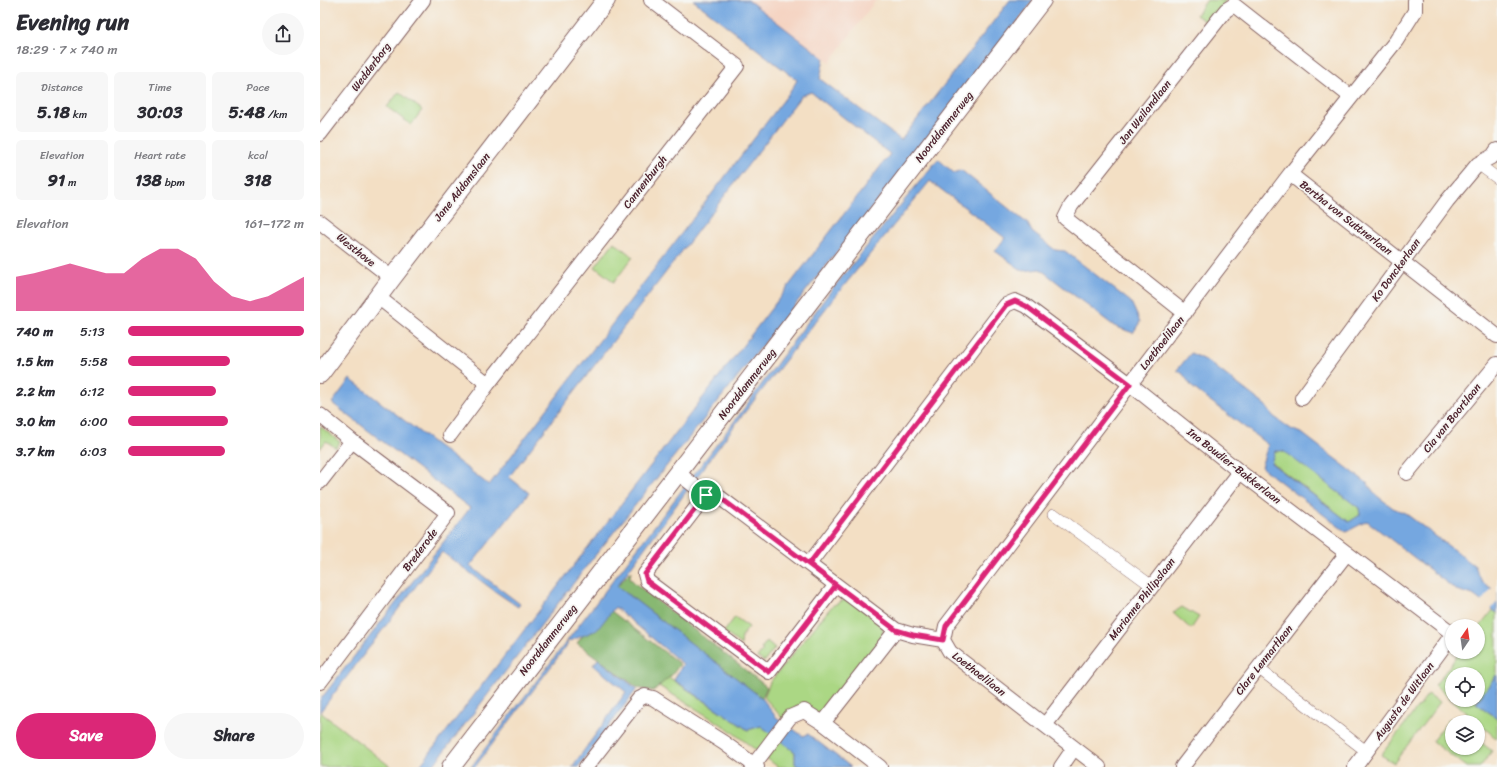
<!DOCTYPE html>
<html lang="en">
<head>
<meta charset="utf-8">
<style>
  :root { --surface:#fff; --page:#f7f7f7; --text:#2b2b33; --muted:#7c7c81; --accent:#db2777 }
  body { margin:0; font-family:Sriracha,sans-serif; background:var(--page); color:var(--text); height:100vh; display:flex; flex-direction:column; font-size:15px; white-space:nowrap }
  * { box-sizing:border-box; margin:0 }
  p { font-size:13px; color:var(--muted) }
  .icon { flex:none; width:22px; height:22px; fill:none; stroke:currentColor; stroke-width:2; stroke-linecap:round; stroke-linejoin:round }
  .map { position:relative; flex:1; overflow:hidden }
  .sheet { display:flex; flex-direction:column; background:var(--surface); width:320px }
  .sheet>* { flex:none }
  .needle { width:26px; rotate:13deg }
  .controls { position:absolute; left:1125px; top:619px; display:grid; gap:8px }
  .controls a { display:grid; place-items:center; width:40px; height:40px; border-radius:50%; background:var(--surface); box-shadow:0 1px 3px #0004; font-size:20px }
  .pin { position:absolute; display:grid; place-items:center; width:34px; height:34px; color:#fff; margin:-17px; border:2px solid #fff; border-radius:50%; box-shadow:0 1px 4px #0007 }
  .round { display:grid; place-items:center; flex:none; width:42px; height:42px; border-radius:21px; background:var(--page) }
  .summary { display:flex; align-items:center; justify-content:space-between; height:68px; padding:0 16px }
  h1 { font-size:22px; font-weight:700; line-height:30px }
  .metrics { display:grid; grid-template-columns:repeat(3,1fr); gap:6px; height:68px; padding:4px 16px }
  .metrics div { display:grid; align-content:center; border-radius:6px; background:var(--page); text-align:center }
  .metrics b { font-size:17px; font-weight:700 }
  .metrics small { font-size:11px; font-weight:400 }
  .metrics p { font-size:11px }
  .chart { height:112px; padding:8px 16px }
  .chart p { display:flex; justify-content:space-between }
  .chart svg { width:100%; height:72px; margin-top:4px; fill:var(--accent); opacity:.7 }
  .button { display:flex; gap:8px; margin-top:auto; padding:8px 16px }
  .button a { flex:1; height:46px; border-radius:24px; background:var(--accent); color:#fff; font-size:16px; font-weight:700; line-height:46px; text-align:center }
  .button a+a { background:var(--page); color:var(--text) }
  ul { padding:0 16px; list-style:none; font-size:13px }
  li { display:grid; grid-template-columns:64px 48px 1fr; align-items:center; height:30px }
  li i { height:10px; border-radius:5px; background:var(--accent) }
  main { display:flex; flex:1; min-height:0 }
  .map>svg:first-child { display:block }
  .built { fill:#f5d3c1 }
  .green { fill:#abd784; stroke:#7a7b58 }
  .forest { fill:#88b872; stroke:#696c4e }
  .water { fill:#74a7e0; stroke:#5f6386; fill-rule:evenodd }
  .pier { fill:#f3dfc4 }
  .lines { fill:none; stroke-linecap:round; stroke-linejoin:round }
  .pedestrian-casing { stroke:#856261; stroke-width:12 }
  .minor-casing { stroke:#856261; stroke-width:16 }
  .tertiary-casing { stroke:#856261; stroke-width:20 }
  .pedestrian { stroke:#fff; stroke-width:11 }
  .minor { stroke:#fff; stroke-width:14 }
  .tertiary { stroke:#fff; stroke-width:18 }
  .route-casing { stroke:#fff; stroke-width:8 }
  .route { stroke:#db2777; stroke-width:5 }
  .labels { text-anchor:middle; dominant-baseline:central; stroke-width:3.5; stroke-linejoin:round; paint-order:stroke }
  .street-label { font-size:11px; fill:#4a1f2b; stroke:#f6f6f2 }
</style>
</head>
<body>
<main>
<section class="sheet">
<div class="summary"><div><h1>Evening run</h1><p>18:29 · 7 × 740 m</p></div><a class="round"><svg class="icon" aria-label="share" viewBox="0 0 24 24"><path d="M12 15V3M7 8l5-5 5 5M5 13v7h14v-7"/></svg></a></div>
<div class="metrics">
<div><p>Distance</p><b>5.18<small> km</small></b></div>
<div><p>Time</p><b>30:03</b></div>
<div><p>Pace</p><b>5:48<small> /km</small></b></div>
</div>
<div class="metrics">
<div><p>Elevation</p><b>91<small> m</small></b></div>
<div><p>Heart rate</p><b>138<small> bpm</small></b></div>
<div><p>kcal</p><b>318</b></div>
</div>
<div class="chart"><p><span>Elevation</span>161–172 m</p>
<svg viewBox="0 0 160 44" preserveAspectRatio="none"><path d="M0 44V23L10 21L20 18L30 15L40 18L50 21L60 21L70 12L80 6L90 6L100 12L110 26L120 35L130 38L140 35L150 29L160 23V44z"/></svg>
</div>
<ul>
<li><b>740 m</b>5:13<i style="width:100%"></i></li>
<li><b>1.5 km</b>5:58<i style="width:58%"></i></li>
<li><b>2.2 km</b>6:12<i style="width:50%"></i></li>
<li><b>3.0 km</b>6:00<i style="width:57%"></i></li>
<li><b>3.7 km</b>6:03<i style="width:55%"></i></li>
</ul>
<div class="button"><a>Save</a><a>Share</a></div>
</section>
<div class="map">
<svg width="1177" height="767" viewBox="0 0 1177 767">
  <rect width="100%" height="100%" fill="#f6f6f2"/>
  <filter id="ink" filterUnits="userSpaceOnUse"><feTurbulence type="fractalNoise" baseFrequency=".025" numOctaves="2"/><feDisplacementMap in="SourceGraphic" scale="8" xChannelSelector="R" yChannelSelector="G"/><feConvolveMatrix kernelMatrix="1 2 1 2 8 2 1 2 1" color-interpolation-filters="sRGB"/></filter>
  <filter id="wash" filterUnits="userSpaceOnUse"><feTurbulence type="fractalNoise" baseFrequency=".012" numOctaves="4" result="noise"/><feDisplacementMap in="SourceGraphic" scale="16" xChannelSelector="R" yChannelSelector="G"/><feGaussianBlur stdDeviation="0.9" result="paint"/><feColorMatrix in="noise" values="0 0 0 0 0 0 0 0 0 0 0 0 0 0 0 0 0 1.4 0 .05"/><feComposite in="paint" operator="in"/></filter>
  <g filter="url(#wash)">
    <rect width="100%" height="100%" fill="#f3dfc4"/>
    <!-- built -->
    <path class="built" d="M428,0H556L510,62Z"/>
    <!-- green -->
    <path class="green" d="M887,0H906L889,24L876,15Z
      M79,92L102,110L91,125L67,107Z
      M294,242L313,257L294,282L275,267Z
      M0,426L20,442L16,448L6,441L0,449Z
      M963,450L1039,508L1040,515L1029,522L951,462L955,451Z
      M528,598L563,626V637L503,715L478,705L463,719L444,697L450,682L512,606Z
      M862,607L879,617L871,629L853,613Z
      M1173,610L1177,613V674L1156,703L1177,718V739L1132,700H1158V674H1132V700L1115,685L1140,652H1158V629Z
      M415,617L429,627L422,636L421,645L404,632Z
      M290,638L428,730L441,726L475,752V764L479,767H458L407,728L308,667Z
      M447,641L455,648L444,662L437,657L443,650L441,649Z
      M1108,694L1120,702L1074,763L1061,755Z
      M0,712L71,767H0Z
      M1130,718L1135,722H1132V748H1158V740L1172,751L1160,767H1146L1112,741Z"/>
    <!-- forest -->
    <path class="forest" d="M311,571L310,578L317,585L447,687L442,698L297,586Z
      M286,607L360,664L352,675L333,691L318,688L257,643Z"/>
    <!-- water -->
    <path class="water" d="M373,0H428L504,58L500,79L581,140L690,0H714L635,104L266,567L112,767H99L570,154L491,92L481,96L189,477L209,493L150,566L200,604L198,607L176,592L122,552L0,712V700L150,508L12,403L30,379L169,485L472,89L477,80Z
      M618,159L634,173L641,170L708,224L712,232L735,250L745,251L811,302L820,322L813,333L794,326L720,269L703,271L675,251L685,238L610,181L514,298L418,421L297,586L442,698L456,717L483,736L488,734L531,767H479L475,764V752L441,726L428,730L354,680L363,664L295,607L277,630L245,643L248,644L155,767H151L419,415L509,293Z
      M871,353L890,363L945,405L953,416L971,429L983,434L1047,483L1056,495L1073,508L1085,513L1155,566L1162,582L1177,592V613L1153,595L1136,590L1047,521L1026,532L941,467L948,445L872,387L863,374L857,370ZM955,451H963L1039,508L1040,515L1029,522L951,463Z
      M278,659L317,689L258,767H252L306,692L273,665Z
      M1177,674V718L1156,703Z"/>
    <!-- pier -->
    <path class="pier" d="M1173,587L1177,590V602L1170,611L1160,603Z"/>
  </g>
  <g filter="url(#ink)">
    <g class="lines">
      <defs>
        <path id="pedestrian" d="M1158,164L1177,178
          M734,514L832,586
          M938,668L1046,751"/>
        <path id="minor" d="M1095,0V11L1076,41L970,174L1177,336
          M0,134L103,0
          M0,222L72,278
          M58,297L168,384L417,66L331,0
          M865,313L745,218L751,206L902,15L906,10L914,5L1030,96
          M982,398L1127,201L1158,164L1173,156L1177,150
          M0,415L32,441L128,513L0,682
          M130,435L168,384
          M358,473L386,495
          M1087,473L1177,364
          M0,482L32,441
          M386,495L325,574L327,581L449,672L516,585
          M386,495L398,496L576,630L593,635L623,640
          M489,564L686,305L695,301L706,306L810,384L920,472L1132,633
          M503,723L576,630
          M725,725L920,472
          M266,767L319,699L325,696L333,698L404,743L437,767
          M432,767L470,717L484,711L503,723L560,767
          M741,767L754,748
          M779,767L630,652L623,640L626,626L970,174
          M862,767L1027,553
          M1035,767L1132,635"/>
        <path id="tertiary" d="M0,374L72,278L286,0
          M131,767L722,0"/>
      </defs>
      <!-- pedestrian casing -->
      <use href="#pedestrian" class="pedestrian-casing"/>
      <!-- minor casing -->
      <use href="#minor" class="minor-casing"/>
      <!-- tertiary casing -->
      <use href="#tertiary" class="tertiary-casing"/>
      <!-- pedestrian -->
      <use href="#pedestrian" class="pedestrian"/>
      <!-- minor -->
      <use href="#minor" class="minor"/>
      <!-- tertiary -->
      <use href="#tertiary" class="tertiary"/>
    </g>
  </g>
  <g class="lines" filter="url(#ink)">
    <defs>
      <path id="route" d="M386,495L398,496L576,630L593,635L623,640L626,626L810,384L706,306L695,301L686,305L489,564L516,585L449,672L327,581L325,574L386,495"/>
    </defs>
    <!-- route casing -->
    <use href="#route" class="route-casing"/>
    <!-- route -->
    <use href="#route" class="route"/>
  </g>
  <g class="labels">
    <!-- street labels -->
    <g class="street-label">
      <text transform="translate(51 67) rotate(-53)">Wedderborg</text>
      <text transform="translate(825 112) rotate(-52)">Jan Weilandlaan</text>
      <text transform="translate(624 127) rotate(-52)">Noorddammerweg</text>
      <text transform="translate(325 182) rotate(-52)">Cannenburgh</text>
      <text transform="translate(142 187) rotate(-52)">Jane Addamslaan</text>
      <text transform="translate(1026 218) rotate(38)">Bertha von Suttnerlaan</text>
      <text transform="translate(36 250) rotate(39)">Westhove</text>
      <text transform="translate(1076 270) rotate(-54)">Ko Donckerlaan</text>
      <text transform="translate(842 343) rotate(-52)">Loethoelilaan</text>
      <text transform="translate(427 384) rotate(-52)">Noorddammerweg</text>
      <text transform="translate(1132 418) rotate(-51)">Cia van Boortlaan</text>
      <text transform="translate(914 466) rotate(38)">Ina Boudier-Bakkerlaan</text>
      <text transform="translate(100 550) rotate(-53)">Brederode</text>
      <text transform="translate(822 599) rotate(-52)">Marianne Philipslaan</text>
      <text transform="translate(228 640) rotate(-52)">Noorddammerweg</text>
      <text transform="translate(944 660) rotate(-52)">Clare Lennartlaan</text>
      <text transform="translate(659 674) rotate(38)">Loethoelilaan</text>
      <text transform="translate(1084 701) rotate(-54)">Augusta de Witlaan</text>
    </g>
  </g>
</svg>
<div class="controls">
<a><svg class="needle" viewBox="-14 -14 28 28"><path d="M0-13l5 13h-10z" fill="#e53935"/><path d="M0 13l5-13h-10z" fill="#7c7c81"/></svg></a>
<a><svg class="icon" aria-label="locate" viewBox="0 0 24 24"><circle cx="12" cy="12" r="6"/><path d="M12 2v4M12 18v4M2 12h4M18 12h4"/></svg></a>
<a><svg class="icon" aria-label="layers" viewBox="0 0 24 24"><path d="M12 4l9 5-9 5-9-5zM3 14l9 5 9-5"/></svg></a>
</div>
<div class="pin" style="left:386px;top:495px;background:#1e9e55"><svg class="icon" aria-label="arrive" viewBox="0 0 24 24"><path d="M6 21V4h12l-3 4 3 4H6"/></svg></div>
</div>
</main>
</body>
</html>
